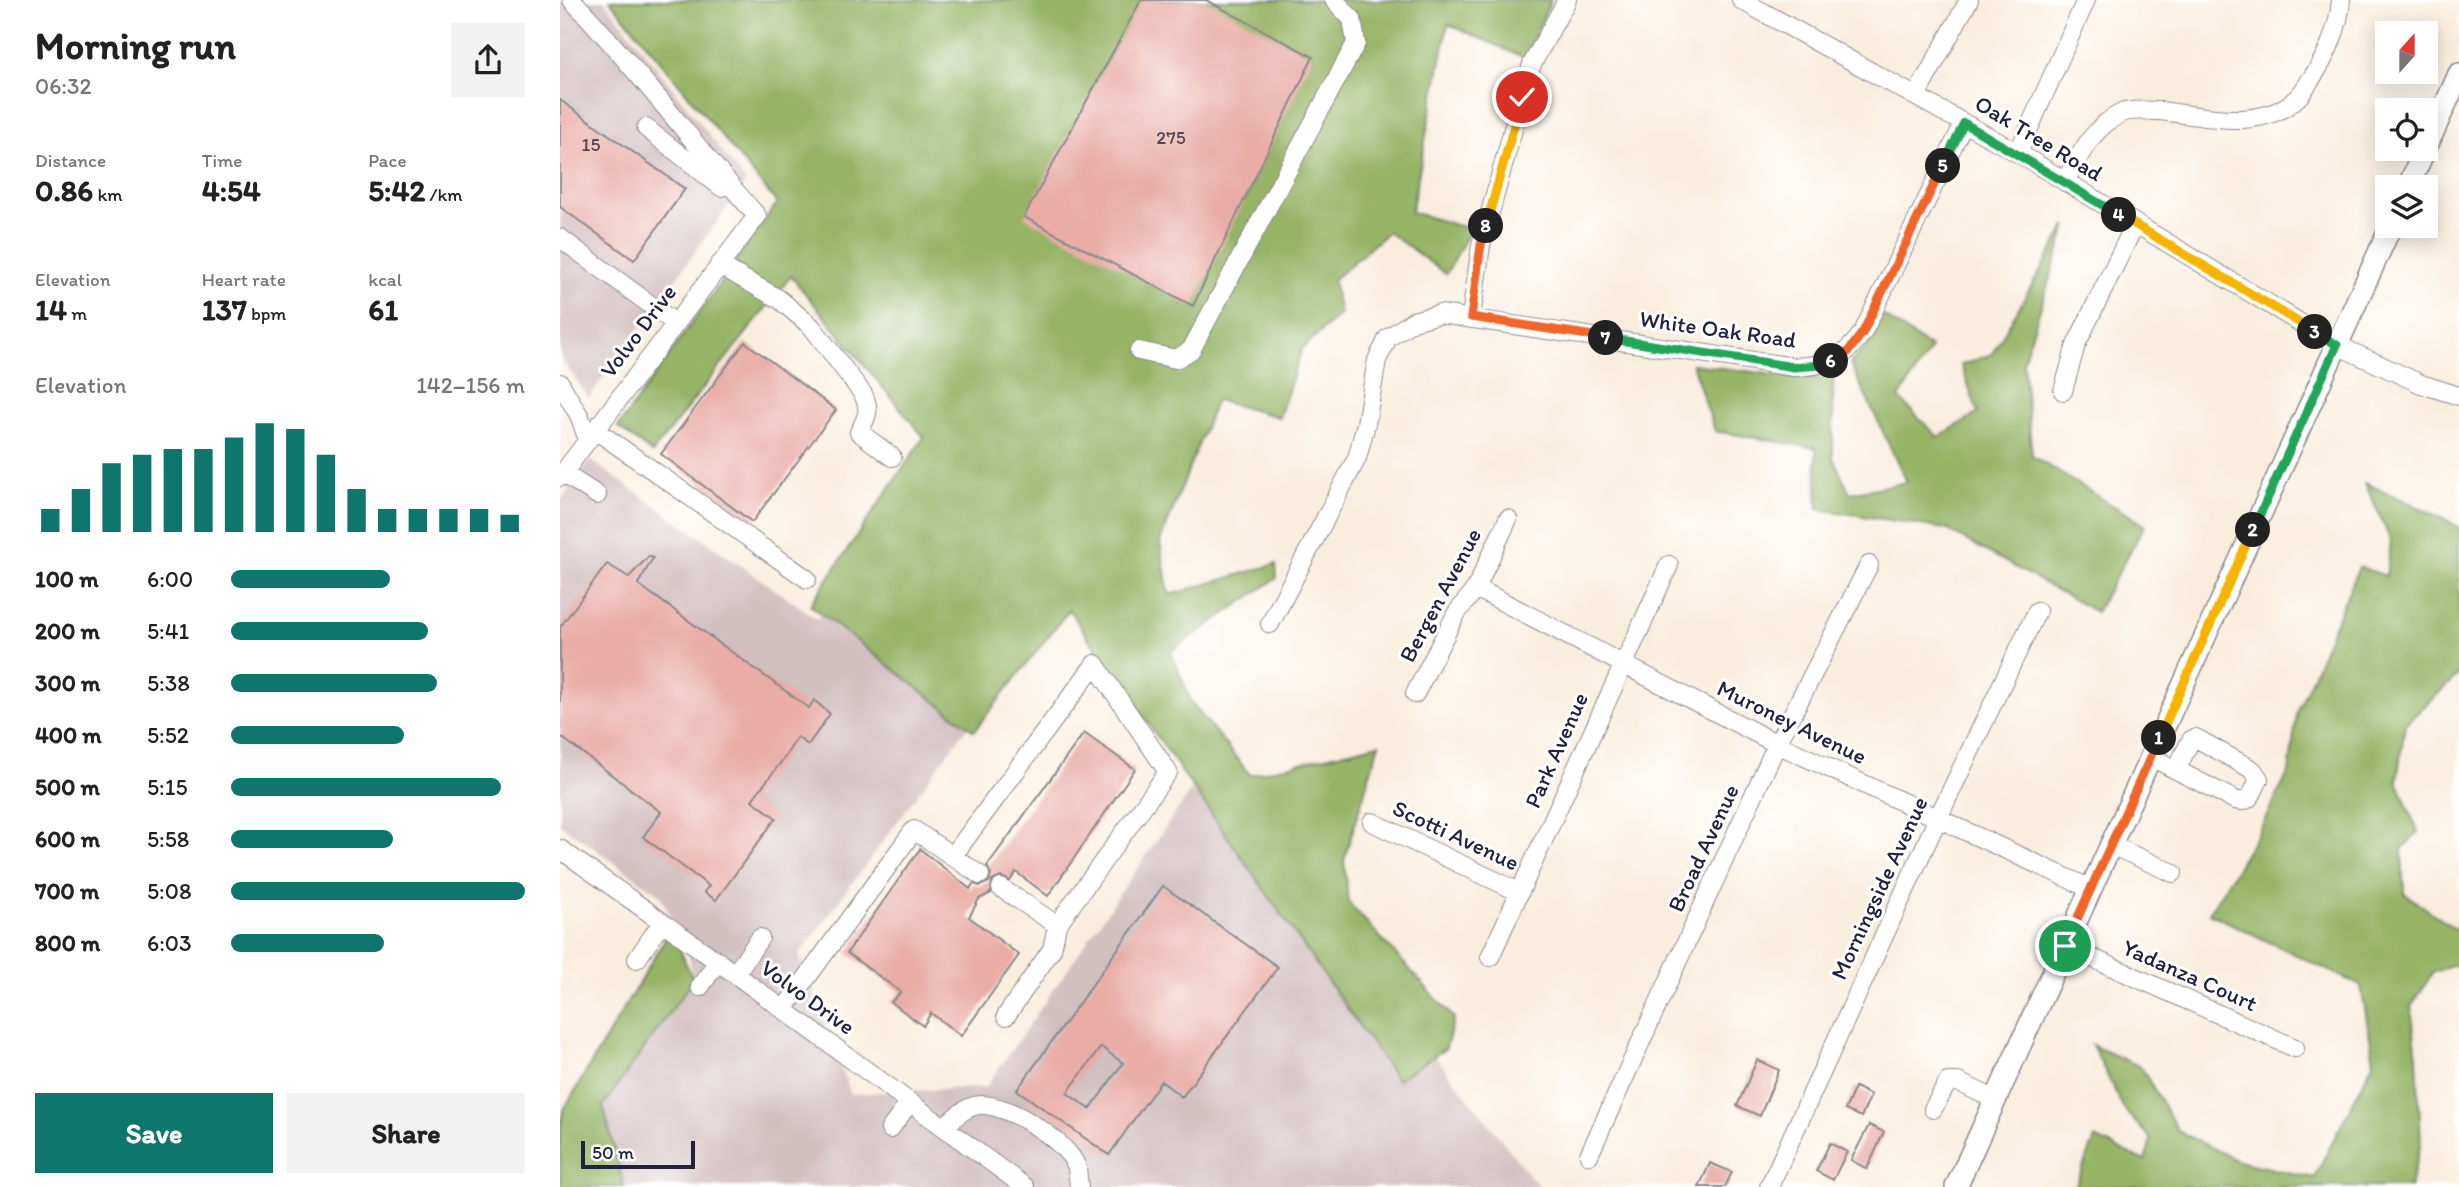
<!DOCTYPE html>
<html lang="en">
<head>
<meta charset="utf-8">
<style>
  :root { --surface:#fff; --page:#f2f2f2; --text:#222; --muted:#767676; --accent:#0f766e }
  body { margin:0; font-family:Itim,sans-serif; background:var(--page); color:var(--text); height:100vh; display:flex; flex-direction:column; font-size:26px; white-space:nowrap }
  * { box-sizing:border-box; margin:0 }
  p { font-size:23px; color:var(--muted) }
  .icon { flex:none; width:38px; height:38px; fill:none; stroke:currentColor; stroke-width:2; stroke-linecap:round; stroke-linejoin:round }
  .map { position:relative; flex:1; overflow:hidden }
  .panel { display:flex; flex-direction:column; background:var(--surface); width:560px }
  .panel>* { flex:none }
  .needle { width:46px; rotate:21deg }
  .buttons { position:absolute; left:1815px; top:21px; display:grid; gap:14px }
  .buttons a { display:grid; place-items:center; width:63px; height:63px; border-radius:0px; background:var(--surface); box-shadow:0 4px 18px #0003; font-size:35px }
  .scale { position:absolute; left:21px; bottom:18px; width:114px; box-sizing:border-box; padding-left:7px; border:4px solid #22223b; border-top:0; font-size:19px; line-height:24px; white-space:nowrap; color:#22223b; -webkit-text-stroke:5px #fff; paint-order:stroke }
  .pin { position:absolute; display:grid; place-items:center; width:60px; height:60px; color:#fff; margin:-30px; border:4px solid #fff; border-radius:50%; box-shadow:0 2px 7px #0007 }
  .km { position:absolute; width:35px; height:35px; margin:-18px; border-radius:50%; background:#222; color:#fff; font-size:19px; line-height:35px; text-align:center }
  .round { display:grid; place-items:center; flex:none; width:74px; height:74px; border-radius:0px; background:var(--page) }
  .summary { display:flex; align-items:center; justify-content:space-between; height:119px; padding:0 35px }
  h1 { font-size:38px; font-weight:700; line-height:52px }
  .metrics { display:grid; grid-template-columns:repeat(3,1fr); gap:10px; height:119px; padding:7px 35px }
  .metrics div { display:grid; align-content:center }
  .metrics b { font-size:30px; font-weight:700 }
  .metrics small { font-size:19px; font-weight:400 }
  .metrics p { font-size:19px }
  .chart { height:196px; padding:14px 35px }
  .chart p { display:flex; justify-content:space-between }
  .chart svg { width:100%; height:126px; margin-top:7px; stroke:var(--accent); stroke-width:6 }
  .button { display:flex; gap:14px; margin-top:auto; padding:14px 35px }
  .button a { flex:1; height:80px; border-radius:0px; background:var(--accent); color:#fff; font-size:28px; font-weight:700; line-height:80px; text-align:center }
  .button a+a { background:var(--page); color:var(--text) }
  ul { padding:0 35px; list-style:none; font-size:23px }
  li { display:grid; grid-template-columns:112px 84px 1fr; align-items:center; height:52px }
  li i { height:18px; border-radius:9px; background:var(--accent) }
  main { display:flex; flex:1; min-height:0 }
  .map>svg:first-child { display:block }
  .industrial { fill:#d2bfc0 }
  .forest { fill:#96b466; stroke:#5c6b50; stroke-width:2 }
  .building { fill:#e9ada6; fill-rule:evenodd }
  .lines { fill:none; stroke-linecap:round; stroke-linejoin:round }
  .minor-casing { stroke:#8e888c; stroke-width:20 }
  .major-casing { stroke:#8e888c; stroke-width:24 }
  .minor { stroke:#fff; stroke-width:18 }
  .major { stroke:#fff; stroke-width:21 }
  .split-1-casing { stroke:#fff; stroke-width:14 }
  .split-2-casing { stroke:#fff; stroke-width:14 }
  .split-3-casing { stroke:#fff; stroke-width:14 }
  .split-4-casing { stroke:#fff; stroke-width:14 }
  .split-5-casing { stroke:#fff; stroke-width:14 }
  .split-6-casing { stroke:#fff; stroke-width:14 }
  .split-7-casing { stroke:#fff; stroke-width:14 }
  .split-8-casing { stroke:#fff; stroke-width:14 }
  .split-9-casing { stroke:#fff; stroke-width:14 }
  .split-1 { stroke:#f0652b; stroke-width:9 }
  .split-2 { stroke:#f5b400; stroke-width:9 }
  .split-3 { stroke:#22a559; stroke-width:9 }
  .split-4 { stroke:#f5b400; stroke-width:9 }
  .split-5 { stroke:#22a559; stroke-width:9 }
  .split-6 { stroke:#f0652b; stroke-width:9 }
  .split-7 { stroke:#22a559; stroke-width:9 }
  .split-8 { stroke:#f0652b; stroke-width:9 }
  .split-9 { stroke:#f5b400; stroke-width:9 }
  .labels { text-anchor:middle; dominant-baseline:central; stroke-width:6; stroke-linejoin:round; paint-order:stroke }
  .number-label { font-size:19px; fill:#544556 }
  .street-label { font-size:23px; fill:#22223b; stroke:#fff }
</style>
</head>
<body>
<main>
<section class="panel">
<div class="summary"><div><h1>Morning run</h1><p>06:32</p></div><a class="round"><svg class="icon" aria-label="share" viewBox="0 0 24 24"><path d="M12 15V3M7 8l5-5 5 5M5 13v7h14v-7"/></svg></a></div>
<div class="metrics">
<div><p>Distance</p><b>0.86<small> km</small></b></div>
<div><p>Time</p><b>4:54</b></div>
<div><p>Pace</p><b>5:42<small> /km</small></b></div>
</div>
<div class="metrics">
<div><p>Elevation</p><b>14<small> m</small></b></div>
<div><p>Heart rate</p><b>137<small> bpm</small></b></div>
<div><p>kcal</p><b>61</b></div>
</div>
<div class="chart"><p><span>Elevation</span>142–156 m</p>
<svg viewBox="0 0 160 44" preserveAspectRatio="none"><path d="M5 44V36M15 44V29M25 44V20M35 44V17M45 44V15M55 44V15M65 44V11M75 44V6M85 44V8M95 44V17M105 44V29M115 44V36M125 44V36M135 44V36M145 44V36M155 44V38"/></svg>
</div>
<ul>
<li><b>100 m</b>6:00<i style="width:54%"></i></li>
<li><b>200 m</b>5:41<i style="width:67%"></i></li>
<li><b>300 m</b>5:38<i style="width:70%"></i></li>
<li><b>400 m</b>5:52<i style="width:59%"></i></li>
<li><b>500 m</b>5:15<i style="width:92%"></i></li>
<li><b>600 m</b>5:58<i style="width:55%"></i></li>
<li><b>700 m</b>5:08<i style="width:100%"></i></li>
<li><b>800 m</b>6:03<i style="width:52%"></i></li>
</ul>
<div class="button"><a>Save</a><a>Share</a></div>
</section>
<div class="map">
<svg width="1899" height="1187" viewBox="0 0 1899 1187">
  <rect width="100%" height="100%" fill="#fff"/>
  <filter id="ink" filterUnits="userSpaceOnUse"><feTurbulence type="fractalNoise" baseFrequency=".0143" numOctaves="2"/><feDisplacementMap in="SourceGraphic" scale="14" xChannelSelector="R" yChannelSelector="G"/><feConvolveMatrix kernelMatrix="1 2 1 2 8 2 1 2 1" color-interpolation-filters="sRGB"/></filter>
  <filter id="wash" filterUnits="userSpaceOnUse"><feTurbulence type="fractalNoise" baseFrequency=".00686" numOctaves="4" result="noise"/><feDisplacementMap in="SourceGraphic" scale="28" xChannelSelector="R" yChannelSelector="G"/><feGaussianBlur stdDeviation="1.57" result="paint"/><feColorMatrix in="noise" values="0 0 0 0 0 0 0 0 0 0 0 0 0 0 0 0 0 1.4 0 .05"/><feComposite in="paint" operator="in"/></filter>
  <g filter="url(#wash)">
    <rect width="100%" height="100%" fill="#f9eede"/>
    <!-- industrial -->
    <path class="industrial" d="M0,0H44L186,182L29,398L0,357Z
      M378,433L506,593L239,955L291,1094L426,1087L646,769L979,1187H64L43,1106L133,980L128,950L100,895L0,824V502L30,460L257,619Z"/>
    <!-- forest -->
    <path class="forest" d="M50,0H991L965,58L888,24L851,212L911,229L886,274L828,232L773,280L780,314L742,349L719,417L656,400L600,542L609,595L716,564L717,578L611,651L631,702L690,775L819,744L784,860L788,902L894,1018L886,1048L837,1080L509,610L414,731L250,605L364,437L231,276L92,453L58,427L217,203Z
      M1507,225L1463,362L1472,456L1585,525L1536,612L1386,529L1258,509L1256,448L1155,431L1132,364L1246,379L1273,378V458L1290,493L1347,482L1290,363L1312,341L1322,315L1371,348L1339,398L1378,437L1418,413L1401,365L1432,354Z
      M1805,483L1885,519L1899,528V674L1845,724L1837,781L1858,832L1842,849L1844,893L1899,932V964L1873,972L1851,1007L1857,1057L1861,1143L1850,1187H1515L1535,1138L1585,1161L1591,1139L1565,1111L1532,1045L1581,1067L1618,1131L1678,1161L1754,1178L1814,1061L1801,986L1649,913L1698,833L1729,772L1737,713L1799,567L1826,576L1831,541Z
      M111,929L133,980L43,1106L64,1187H0V1130L4,1109Z"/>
    <g id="blocks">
      <!-- building -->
      <path class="building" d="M581,0H646L753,57L633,306L464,217Z
        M0,100L125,189L74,260L0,207Z
        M185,342L276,410L192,522L101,454Z
        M89,556L93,558L78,584L249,708L254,700L270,714L248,745L237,737L225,757L192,800L216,818L156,900L144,892L149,886L83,837L101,812L0,736V627L47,564L69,577Z
        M524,733L575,769L488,896L456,872L450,881L441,877L432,881L431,893L419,899L409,917L459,955L401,1036L371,1013L363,1026L331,1002L341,992L287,953L360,849L410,889L413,884L420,886L429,882L431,875L427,866Z
        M603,886L718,967L622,1097L601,1081L549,1155L457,1090ZM541,1047L563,1063L530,1109L507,1093Z
        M1197,1060L1219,1070L1200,1116L1177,1106Z
        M1295,1087L1311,1095L1301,1117L1285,1110Z
        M1309,1125L1324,1132L1307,1169L1291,1160Z
        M1270,1143L1287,1152L1273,1180L1256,1171Z
        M1150,1163L1172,1172L1165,1187H1139Z"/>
    </g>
  </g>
  <g filter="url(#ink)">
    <use href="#blocks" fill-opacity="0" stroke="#8e888c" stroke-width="2"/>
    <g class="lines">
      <defs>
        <path id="minor" d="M12,0C77,68 134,145 197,216
          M1181,0L1458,153L1777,345L1861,384L1899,396
          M1356,96L1409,0
          M86,128L161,187
          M1458,153L1526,0
          M1505,182C1520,155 1532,127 1562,113C1571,109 1589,111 1599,111C1643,115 1702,133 1738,97C1743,92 1747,85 1751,79C1767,57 1779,27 1781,0
          M0,238L115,323
          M159,265L219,299L252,327L303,394C311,410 307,417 299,432L332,457
          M911,317L921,245L962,97L972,64L1007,0
          M579,351L616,359L631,350L796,43L792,19L774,0
          M0,383L20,417L27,438
          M1503,391L1516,345L1575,224
          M34,429L247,579
          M3,473L37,495
          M0,477L197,216
          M916,588L1217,744L1531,889
          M710,624L797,458L806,424L817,360L828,338L853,321L880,314L1234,367C1270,365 1282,361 1303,332L1404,123
          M855,694L896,614L916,588L948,519
          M1591,757L1675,800C1691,805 1693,791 1699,779L1693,770L1636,738L1631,740L1616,770
          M812,822L959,892
          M1551,845L1613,873
          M0,849L175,974L465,1187
          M392,857L535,664L608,772L497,925L492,949L446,1016
          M441,888L497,925
          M1505,946L1735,1048
          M930,957L1109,565
          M77,959L102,922
          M175,974L200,938
          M140,987L158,961
          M224,1009L354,830L420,875
          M1373,1109L1388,1082H1398L1436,1100
          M383,1127C394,1119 406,1105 421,1105C448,1104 505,1140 516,1165C518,1171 518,1180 519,1187
          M330,1129L350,1102
          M1029,1155L1217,744L1309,565
          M1209,1187L1378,818L1477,611"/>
        <path id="major" d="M1866,148L1899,74
          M1848,187L1865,149
          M1396,1187L1831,226"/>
      </defs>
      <!-- minor casing -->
      <use href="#minor" class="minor-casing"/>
      <!-- major casing -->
      <use href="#major" class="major-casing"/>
      <!-- minor -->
      <use href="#minor" class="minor"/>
      <!-- major -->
      <use href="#major" class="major"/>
    </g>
  </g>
  <g class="lines" filter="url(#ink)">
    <defs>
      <path id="split-1" d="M1505,946L1599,738"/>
      <path id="split-2" d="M1599,738L1693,530"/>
      <path id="split-3" d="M1693,530L1777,345L1755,332"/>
      <path id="split-4" d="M1559,215L1755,332"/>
      <path id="split-5" d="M1383,166L1404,123L1559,215"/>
      <path id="split-6" d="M1271,361L1288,352L1303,332L1383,166"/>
      <path id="split-7" d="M1046,338L1234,367L1262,365L1271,361"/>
      <path id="split-8" d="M926,226L921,245L911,317L1046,338"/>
      <path id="split-9" d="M926,226L962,97"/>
    </defs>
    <!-- split-1 casing -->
    <use href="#split-1" class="split-1-casing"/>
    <!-- split-2 casing -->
    <use href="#split-2" class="split-2-casing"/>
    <!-- split-3 casing -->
    <use href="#split-3" class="split-3-casing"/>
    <!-- split-4 casing -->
    <use href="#split-4" class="split-4-casing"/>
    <!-- split-5 casing -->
    <use href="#split-5" class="split-5-casing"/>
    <!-- split-6 casing -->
    <use href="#split-6" class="split-6-casing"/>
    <!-- split-7 casing -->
    <use href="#split-7" class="split-7-casing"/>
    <!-- split-8 casing -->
    <use href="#split-8" class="split-8-casing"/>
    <!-- split-9 casing -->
    <use href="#split-9" class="split-9-casing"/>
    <!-- split-1 -->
    <use href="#split-1" class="split-1"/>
    <!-- split-2 -->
    <use href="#split-2" class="split-2"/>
    <!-- split-3 -->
    <use href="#split-3" class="split-3"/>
    <!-- split-4 -->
    <use href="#split-4" class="split-4"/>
    <!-- split-5 -->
    <use href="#split-5" class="split-5"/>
    <!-- split-6 -->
    <use href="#split-6" class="split-6"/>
    <!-- split-7 -->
    <use href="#split-7" class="split-7"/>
    <!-- split-8 -->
    <use href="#split-8" class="split-8"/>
    <!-- split-9 -->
    <use href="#split-9" class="split-9"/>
  </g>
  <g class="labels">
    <!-- number labels -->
    <g class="number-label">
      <text x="611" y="137">275</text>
      <text x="31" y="144">15</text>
    </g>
    <!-- street labels -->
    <g class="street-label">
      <text transform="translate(1479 138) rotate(31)">Oak Tree Road</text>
      <text transform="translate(1158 329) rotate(8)">White Oak Road</text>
      <text transform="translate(78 331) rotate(-53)">Volvo Drive</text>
      <text transform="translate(880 595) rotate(-62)">Bergen Avenue</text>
      <text transform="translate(1232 722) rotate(26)">Muroney Avenue</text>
      <text transform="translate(996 750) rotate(-66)">Park Avenue</text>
      <text transform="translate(896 835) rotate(25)">Scotti Avenue</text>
      <text transform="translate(1143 848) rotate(-65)">Broad Avenue</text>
      <text transform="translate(1319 888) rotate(-65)">Morningside Avenue</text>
      <text transform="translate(1630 975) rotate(24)">Yadanza Court</text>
      <text transform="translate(248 997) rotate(36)">Volvo Drive</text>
    </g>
  </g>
</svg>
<div class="buttons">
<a><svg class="needle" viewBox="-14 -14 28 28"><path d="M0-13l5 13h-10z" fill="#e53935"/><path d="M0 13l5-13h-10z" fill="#767676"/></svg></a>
<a><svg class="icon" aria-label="locate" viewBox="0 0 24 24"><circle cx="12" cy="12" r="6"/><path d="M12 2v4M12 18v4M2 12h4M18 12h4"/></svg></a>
<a><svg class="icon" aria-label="layers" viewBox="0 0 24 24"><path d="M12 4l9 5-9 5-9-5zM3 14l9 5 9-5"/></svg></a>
</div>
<div class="scale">50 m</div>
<div class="pin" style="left:1505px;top:946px;background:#1e9e55"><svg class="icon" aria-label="arrive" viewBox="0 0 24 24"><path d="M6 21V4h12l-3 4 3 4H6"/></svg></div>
<div class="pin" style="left:962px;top:97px;background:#d93025"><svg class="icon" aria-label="check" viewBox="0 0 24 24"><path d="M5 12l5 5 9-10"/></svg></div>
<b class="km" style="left:1599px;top:738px">1</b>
<b class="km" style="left:1693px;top:530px">2</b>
<b class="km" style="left:1755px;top:332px">3</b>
<b class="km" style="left:1559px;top:215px">4</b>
<b class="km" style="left:1383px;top:166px">5</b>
<b class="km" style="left:1271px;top:361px">6</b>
<b class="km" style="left:1046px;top:338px">7</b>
<b class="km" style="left:926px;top:226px">8</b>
</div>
</main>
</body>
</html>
